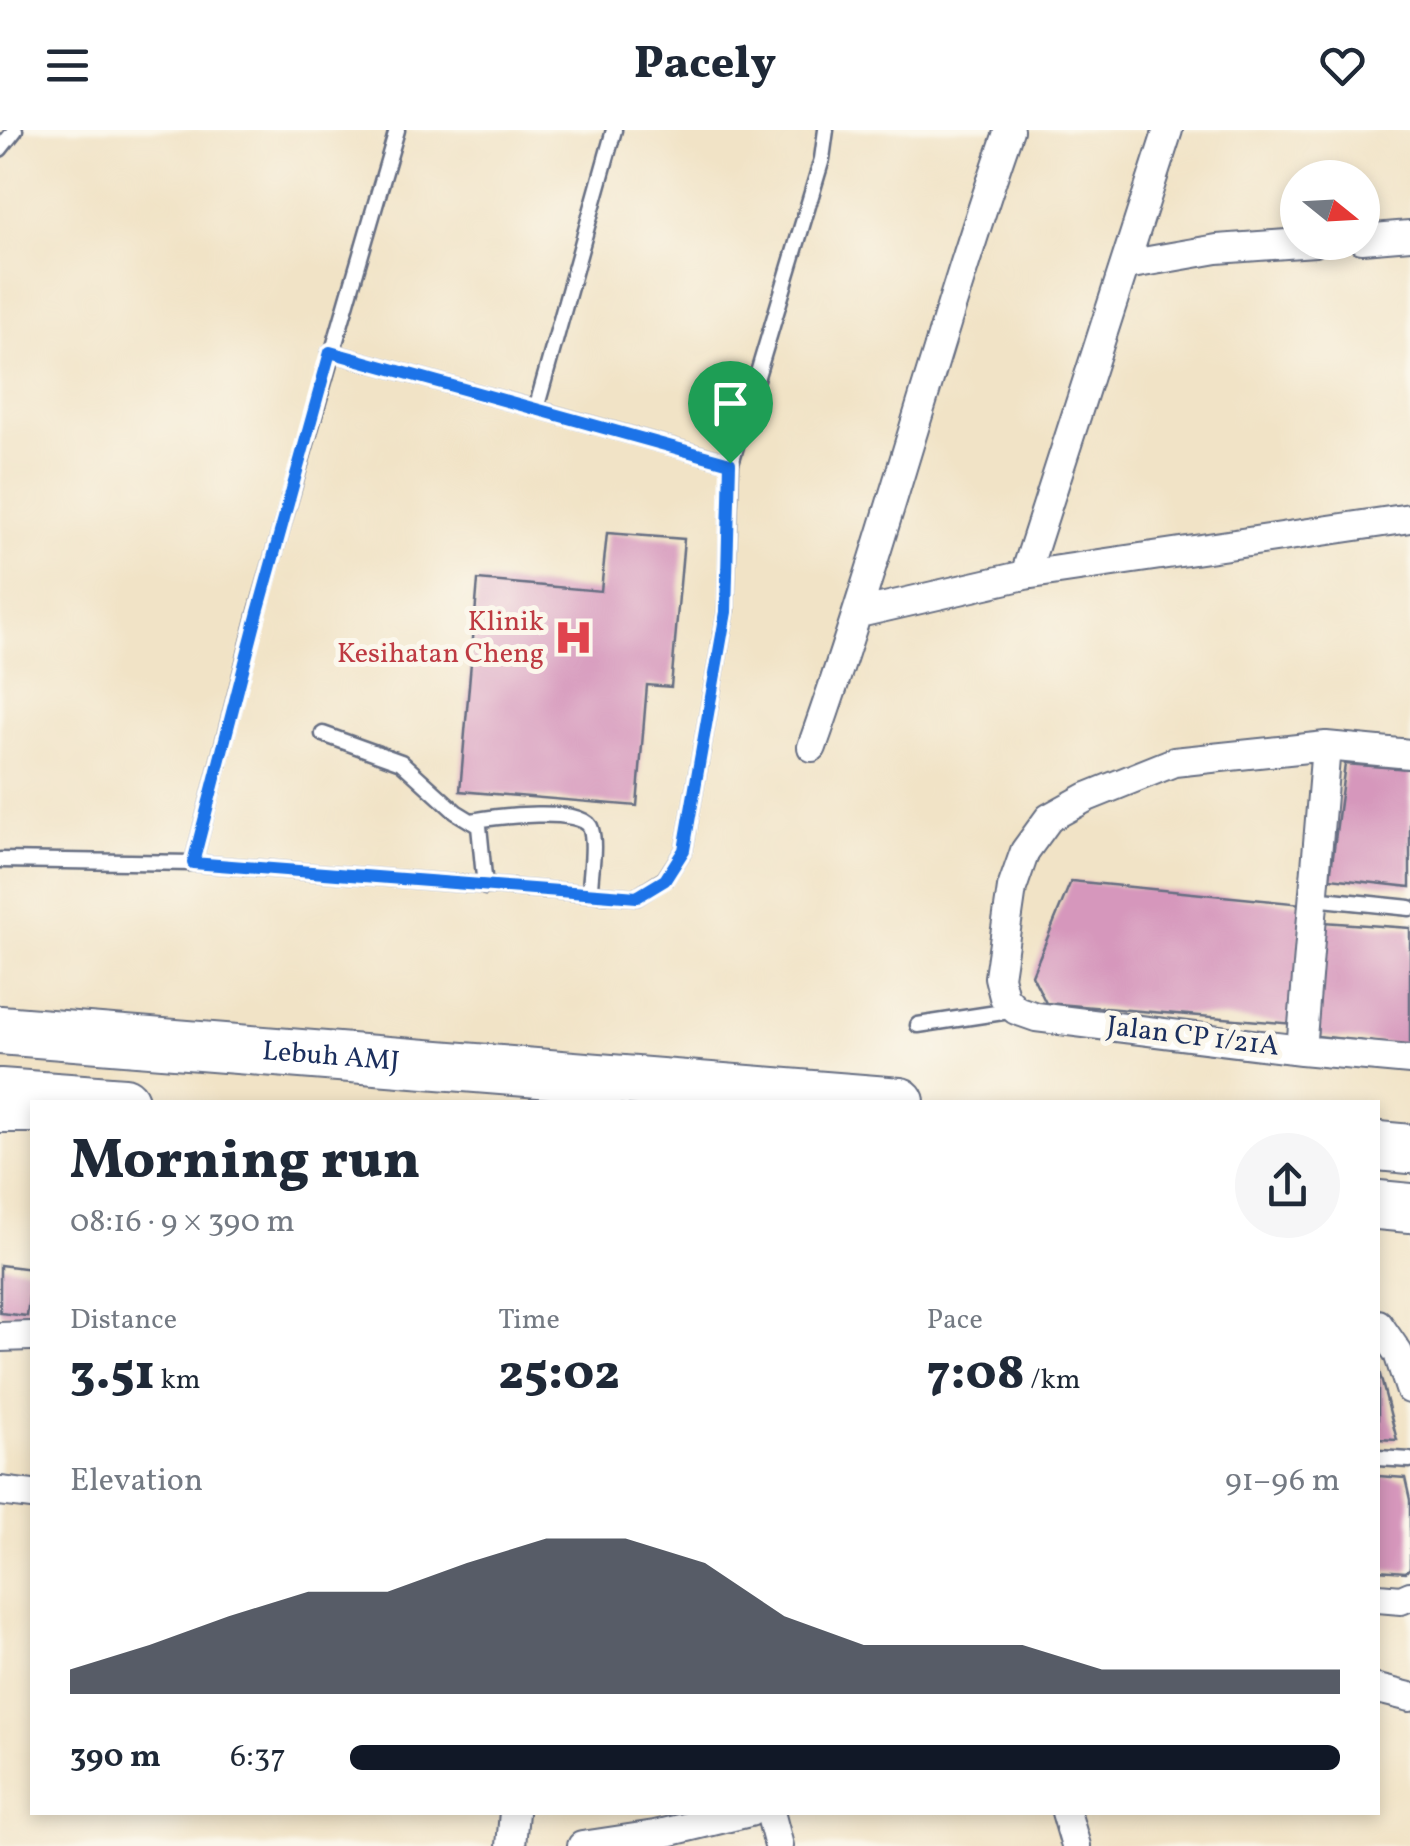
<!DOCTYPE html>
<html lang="en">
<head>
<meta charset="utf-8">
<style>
  :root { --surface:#fff; --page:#f6f6f7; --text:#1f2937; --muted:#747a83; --accent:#111827 }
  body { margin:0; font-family:Vollkorn,serif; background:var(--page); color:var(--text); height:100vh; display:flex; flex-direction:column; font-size:38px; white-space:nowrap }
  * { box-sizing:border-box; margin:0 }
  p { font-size:32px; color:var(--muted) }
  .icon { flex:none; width:55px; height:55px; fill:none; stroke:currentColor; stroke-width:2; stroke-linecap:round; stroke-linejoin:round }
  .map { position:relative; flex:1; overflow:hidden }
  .details { position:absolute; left:30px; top:970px; width:1350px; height:715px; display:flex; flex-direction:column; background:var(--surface); border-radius:0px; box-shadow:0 5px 15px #0003 }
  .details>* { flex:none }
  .needle { width:65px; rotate:108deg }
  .fabs { position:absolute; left:1280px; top:30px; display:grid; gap:20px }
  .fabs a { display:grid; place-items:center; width:100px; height:100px; border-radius:50%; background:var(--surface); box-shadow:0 5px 15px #0003; font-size:50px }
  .pin { position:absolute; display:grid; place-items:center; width:85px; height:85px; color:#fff; margin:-102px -42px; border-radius:50% 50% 50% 0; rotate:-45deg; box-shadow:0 0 10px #0007 }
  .pin .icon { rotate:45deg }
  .round { display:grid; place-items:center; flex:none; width:105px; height:105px; border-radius:52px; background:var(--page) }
  .summary { display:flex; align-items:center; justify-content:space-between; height:170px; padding:0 40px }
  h1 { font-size:55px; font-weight:800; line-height:75px }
  .metrics { display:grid; grid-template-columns:repeat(3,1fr); gap:15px; height:170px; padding:10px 40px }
  .metrics div { display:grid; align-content:center }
  .metrics b { font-size:50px; font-weight:800 }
  .metrics small { font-size:28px; font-weight:400 }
  .metrics p { font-size:28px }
  .chart { height:280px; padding:20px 40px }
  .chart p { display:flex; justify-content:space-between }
  .chart svg { width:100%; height:180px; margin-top:10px; fill:var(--accent); opacity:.7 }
  ul { padding:0 40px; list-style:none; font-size:32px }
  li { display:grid; grid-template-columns:160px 120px 1fr; align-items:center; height:75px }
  li i { height:25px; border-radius:12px; background:var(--accent) }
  header { display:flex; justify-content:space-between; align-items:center; height:130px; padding:0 40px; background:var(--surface); font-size:45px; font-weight:800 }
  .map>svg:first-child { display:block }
  .building { fill:#d697bc }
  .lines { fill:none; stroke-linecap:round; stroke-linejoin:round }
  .service-casing { stroke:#666e82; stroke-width:19 }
  .minor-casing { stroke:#666e82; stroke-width:32 }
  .trunk-casing { stroke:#666e82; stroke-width:52 }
  .service { stroke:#fff; stroke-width:14 }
  .minor { stroke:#fff; stroke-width:28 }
  .trunk { stroke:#fff; stroke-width:48 }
  .route-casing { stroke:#fff; stroke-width:20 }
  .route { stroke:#1a73e8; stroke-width:12 }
  .labels { text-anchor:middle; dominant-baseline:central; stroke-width:10; stroke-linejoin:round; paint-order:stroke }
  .health-label { font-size:28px; fill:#be3a42; stroke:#fbf7ec; text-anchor:end }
  .street-label { font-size:28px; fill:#1b2f5e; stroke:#fbf7ec }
</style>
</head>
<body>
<header><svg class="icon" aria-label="menu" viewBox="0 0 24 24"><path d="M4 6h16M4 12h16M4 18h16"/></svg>Pacely<svg class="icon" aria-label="heart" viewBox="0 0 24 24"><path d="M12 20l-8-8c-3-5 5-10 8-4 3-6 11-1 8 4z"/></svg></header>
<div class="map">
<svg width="1410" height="1716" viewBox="0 0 1410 1716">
  <rect width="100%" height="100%" fill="#fbf7ec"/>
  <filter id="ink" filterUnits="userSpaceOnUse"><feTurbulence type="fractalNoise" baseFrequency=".01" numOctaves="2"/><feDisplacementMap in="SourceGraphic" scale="20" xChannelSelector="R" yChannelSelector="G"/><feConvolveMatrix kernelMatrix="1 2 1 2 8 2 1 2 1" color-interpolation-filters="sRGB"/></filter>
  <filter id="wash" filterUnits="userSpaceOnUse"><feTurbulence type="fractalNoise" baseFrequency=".0048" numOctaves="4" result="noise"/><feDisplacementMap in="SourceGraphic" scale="40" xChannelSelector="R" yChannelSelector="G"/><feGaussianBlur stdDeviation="2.25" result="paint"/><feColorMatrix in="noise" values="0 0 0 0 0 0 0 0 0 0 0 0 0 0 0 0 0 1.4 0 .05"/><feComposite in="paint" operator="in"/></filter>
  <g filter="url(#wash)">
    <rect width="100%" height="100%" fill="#f1e3c6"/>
    <g id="blocks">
      <!-- building -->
      <path class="building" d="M607,403L684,409L671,557L647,555L637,676L460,661L478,450L601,461Z
        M1345,634L1410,639V757L1330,748Z
        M1071,751L1303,774L1294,894L1046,873L1032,845Z
        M1323,792L1410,798V916L1317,906Z
        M0,1135L32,1139L27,1186L0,1183Z
        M1378,1241H1379L1397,1310L1378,1309Z
        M1378,1346L1405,1348L1410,1370V1438L1406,1442L1378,1440Z"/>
    </g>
  </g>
  <g filter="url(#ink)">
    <use href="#blocks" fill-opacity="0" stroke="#666e82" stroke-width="2.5"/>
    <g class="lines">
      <defs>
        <path id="service" d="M0,19L15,0
          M330,222L731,333
          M536,279L614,0
          M323,604L401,632L456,682L479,696L485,757
          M472,691C493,687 585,675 591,699C596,717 590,743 590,762
          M0,730L193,733L637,767L665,749L684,720L726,482L731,333L822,29L826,0
          M193,733L257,482L397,0
          M1313,768L1410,778
          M918,895L1016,880
          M1378,1328L1410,1330"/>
        <path id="minor" d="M1362,109L1410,105
          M1126,135L1217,119L1315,112
          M1025,445L1168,0
          M859,483L1025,445L1410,388
          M812,617C884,413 938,204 1009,0
          M1410,624L1326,616L1174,632L1087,667L1049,688L1025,721L1012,758L999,847L1004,867L1016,880L1036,887L1301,920L1410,930
          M1301,920L1326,616
          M0,988H32
          M1378,1194L1398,1223L1410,1259
          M0,1207L32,1206
          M0,1361L32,1365
          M1378,1468L1401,1470L1410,1466
          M1378,1559L1410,1567
          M770,1682L779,1716
          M1066,1682L1076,1716
          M511,1716L514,1682
          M582,1716L655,1705L750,1682"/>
        <g id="trunk">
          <path id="s1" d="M0,900L900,972"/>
          <path d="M0,963L124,972"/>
          <path d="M1378,1016L1410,1019"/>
          <path d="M1378,1075L1410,1078"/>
        </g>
      </defs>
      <!-- service casing -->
      <use href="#service" class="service-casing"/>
      <!-- minor casing -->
      <use href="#minor" class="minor-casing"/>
      <!-- trunk casing -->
      <use href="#trunk" class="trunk-casing"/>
      <!-- service -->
      <use href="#service" class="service"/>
      <!-- minor -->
      <use href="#minor" class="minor"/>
      <!-- trunk -->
      <use href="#trunk" class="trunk"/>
    </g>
  </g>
  <g class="lines" filter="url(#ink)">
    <defs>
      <path id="route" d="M330,222L730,333L726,482L684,720L665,750L637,767L193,733L258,482Z"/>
    </defs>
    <!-- route casing -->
    <use href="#route" class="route-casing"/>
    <!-- route -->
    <use href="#route" class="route"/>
  </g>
  <!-- icons -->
  <defs>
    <symbol id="hospital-bare" viewBox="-9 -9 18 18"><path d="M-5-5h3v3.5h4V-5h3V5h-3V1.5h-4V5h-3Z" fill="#e0444e" stroke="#fbf7ec" stroke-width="2.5" paint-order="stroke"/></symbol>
  </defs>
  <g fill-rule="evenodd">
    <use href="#hospital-bare" x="546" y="480" width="55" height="55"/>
  </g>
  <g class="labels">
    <!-- health labels -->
    <g class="health-label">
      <text x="544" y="492">Klinik<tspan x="544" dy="32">Kesihatan Cheng</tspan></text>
    </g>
    <!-- street labels -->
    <g class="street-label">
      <text transform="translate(1193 907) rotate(7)">Jalan CP 1/21A</text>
      <text stroke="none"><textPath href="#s1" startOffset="332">Lebuh AMJ</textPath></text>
    </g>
  </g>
</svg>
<div class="fabs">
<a><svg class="needle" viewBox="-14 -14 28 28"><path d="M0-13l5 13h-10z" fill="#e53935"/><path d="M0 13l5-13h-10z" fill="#747a83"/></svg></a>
</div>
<div class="pin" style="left:730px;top:333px;background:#1e9e55"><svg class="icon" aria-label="arrive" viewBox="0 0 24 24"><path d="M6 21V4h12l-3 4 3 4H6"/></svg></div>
<section class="details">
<div class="summary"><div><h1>Morning run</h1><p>08:16 · 9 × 390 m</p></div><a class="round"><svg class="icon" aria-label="share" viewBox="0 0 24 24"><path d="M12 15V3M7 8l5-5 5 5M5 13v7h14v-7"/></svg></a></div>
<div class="metrics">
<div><p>Distance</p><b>3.51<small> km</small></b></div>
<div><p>Time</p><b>25:02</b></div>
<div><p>Pace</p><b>7:08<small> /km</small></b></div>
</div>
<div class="chart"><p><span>Elevation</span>91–96 m</p>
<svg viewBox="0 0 160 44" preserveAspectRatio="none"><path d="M0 44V38L10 32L20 25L30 19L40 19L50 12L60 6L70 6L80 12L90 25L100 32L110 32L120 32L130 38L140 38L150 38L160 38V44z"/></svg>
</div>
<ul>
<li><b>390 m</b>6:37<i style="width:100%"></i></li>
</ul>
</section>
</div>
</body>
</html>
